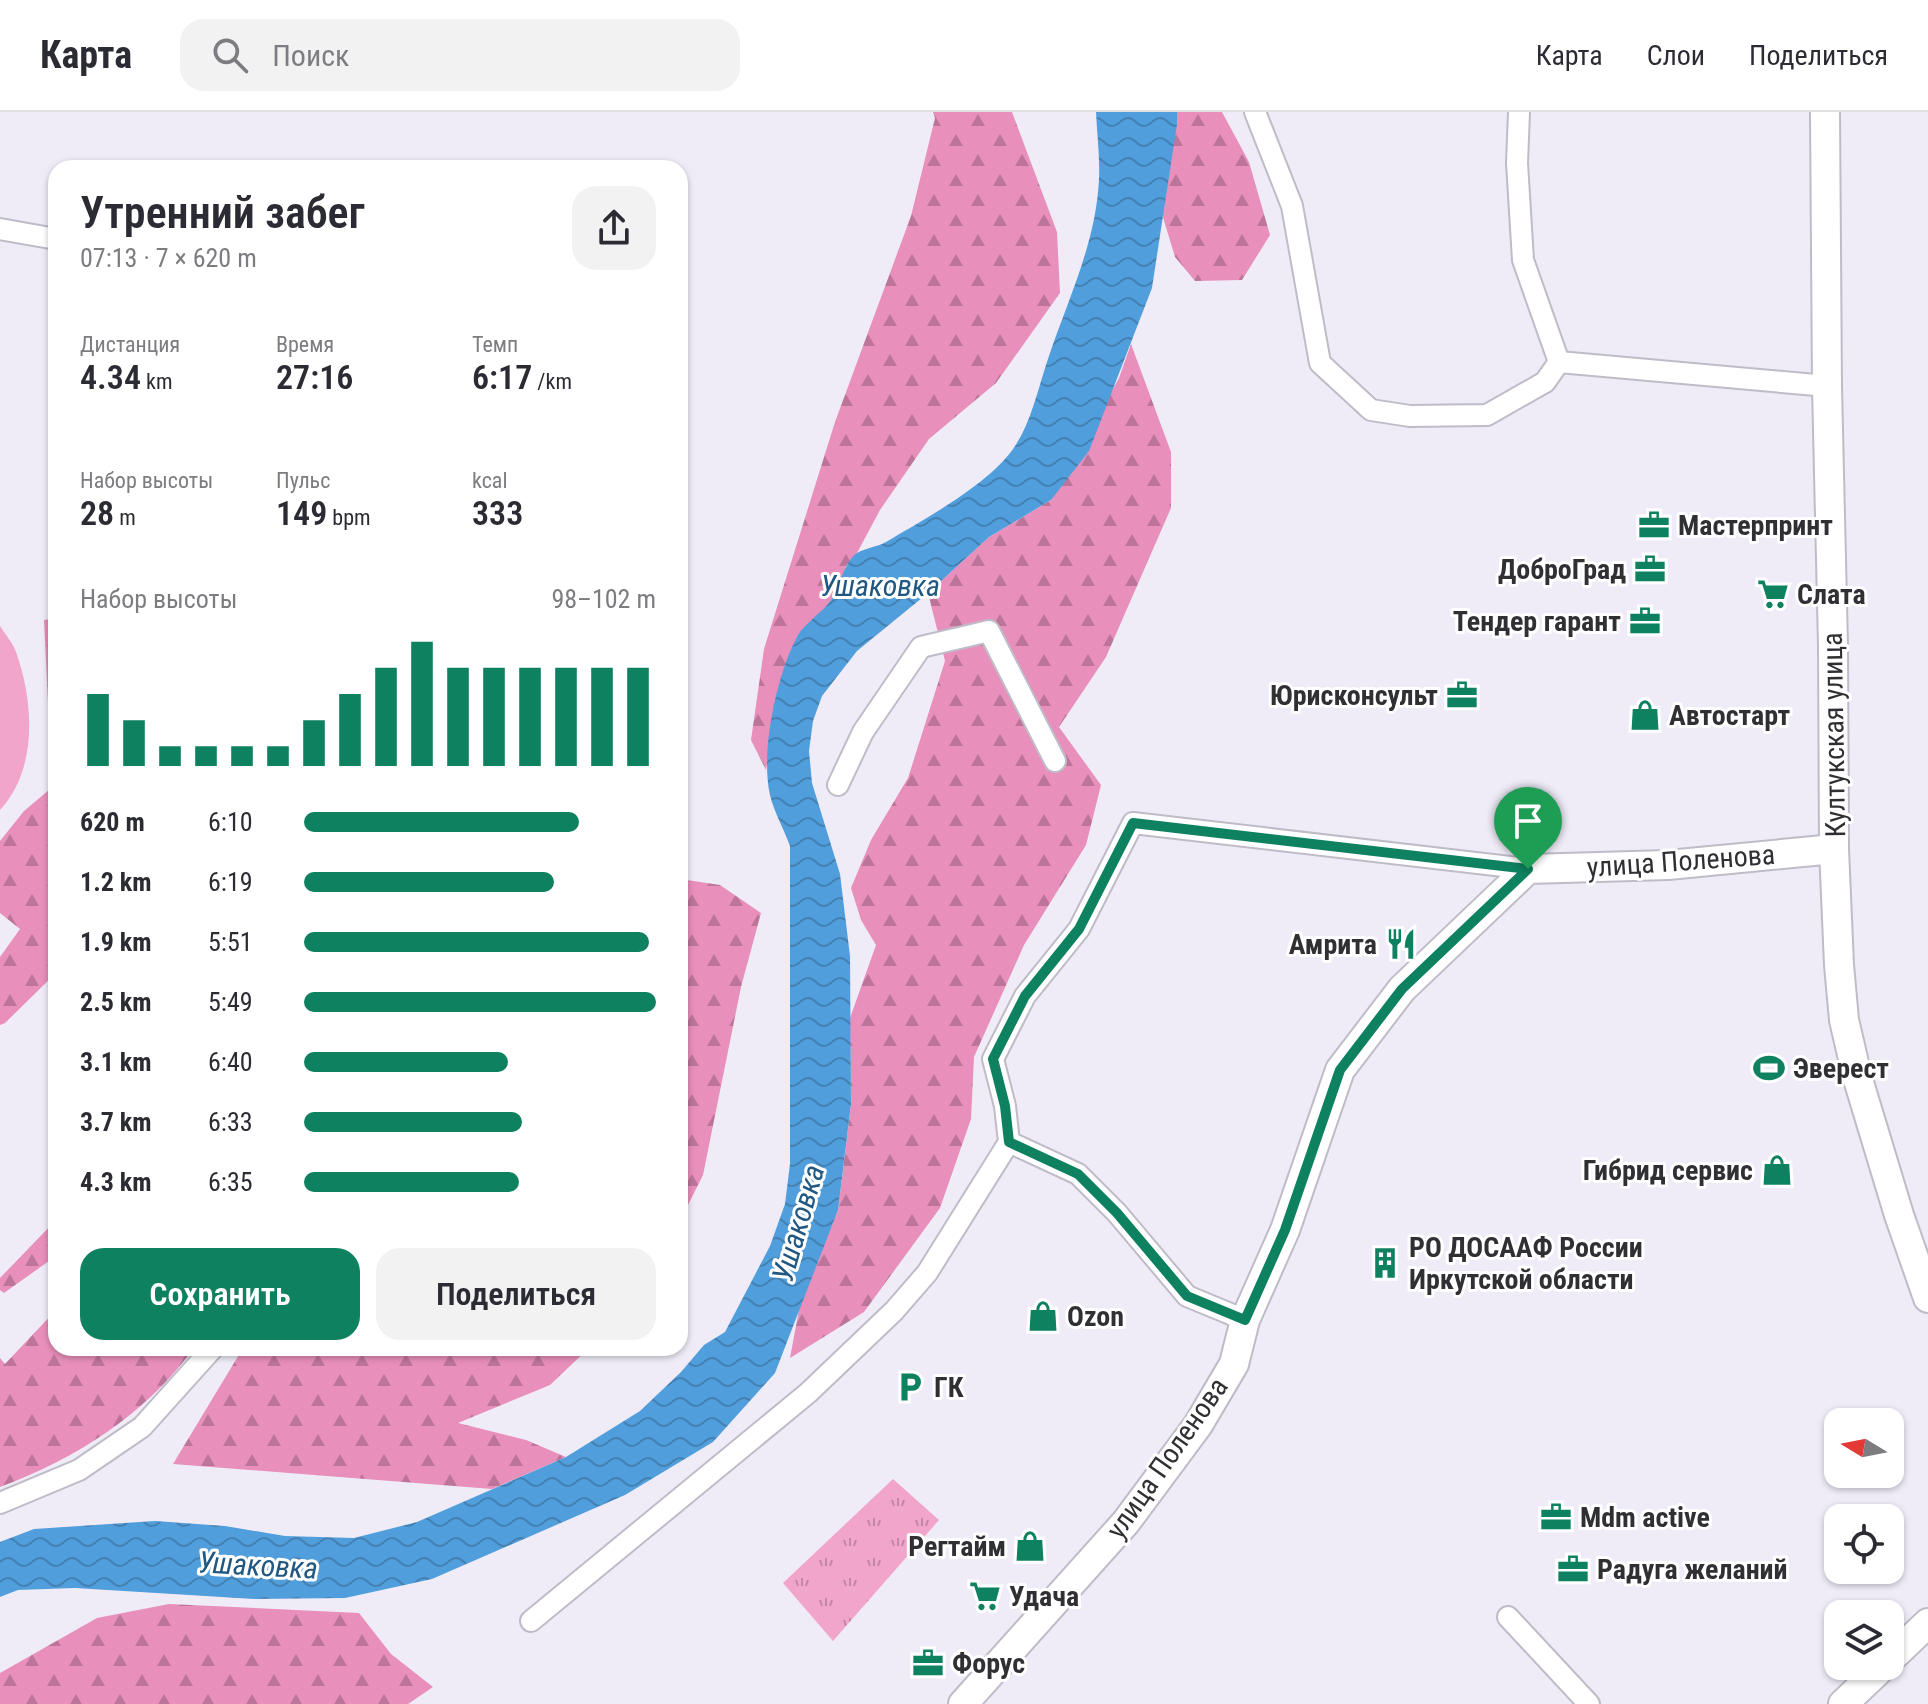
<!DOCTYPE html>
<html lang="ru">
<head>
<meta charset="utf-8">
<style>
  :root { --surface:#fff; --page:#f2f2f3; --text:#2b2b33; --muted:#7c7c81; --line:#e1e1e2; --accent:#0e8160 }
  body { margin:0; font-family:"Roboto Condensed",sans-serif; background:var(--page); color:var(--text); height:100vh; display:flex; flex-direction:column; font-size:30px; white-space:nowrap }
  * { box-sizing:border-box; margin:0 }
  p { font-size:26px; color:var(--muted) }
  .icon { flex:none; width:44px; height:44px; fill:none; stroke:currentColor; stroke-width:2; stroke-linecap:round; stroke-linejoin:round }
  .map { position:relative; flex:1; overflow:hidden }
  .details { position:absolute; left:48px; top:48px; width:640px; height:1196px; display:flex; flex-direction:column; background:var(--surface); border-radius:24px; box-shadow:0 2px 6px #0004 }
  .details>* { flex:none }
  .needle { width:52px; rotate:280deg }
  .controls { position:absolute; left:1824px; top:1296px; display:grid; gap:16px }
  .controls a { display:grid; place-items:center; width:80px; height:80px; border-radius:16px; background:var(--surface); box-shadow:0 2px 6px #0004; font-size:40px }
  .pin { position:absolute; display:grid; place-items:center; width:68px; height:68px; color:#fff; margin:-82px -34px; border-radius:50% 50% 50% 0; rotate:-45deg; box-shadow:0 0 8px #0007 }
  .pin .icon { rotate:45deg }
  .round { display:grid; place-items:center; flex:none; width:84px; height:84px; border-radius:24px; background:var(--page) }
  .head { display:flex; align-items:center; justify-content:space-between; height:136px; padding:0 32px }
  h1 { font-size:44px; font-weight:600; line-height:60px }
  .figures { display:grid; grid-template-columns:repeat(3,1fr); gap:12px; height:136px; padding:8px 32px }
  .figures div { display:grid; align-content:center }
  .figures b { font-size:34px; font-weight:600 }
  .figures small { font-size:22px; font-weight:400 }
  .figures p { font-size:22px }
  .chart { height:224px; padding:16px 32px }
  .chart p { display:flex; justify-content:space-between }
  .chart svg { width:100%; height:144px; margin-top:8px; stroke:var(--accent); stroke-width:6 }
  .button { display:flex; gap:16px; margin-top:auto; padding:16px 32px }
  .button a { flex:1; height:92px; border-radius:24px; background:var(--accent); color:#fff; font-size:32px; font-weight:600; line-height:92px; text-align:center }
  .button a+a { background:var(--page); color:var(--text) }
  ul { padding:0 32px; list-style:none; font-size:26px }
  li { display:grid; grid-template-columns:128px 96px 1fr; align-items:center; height:60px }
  li i { height:20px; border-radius:10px; background:var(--accent) }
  header { display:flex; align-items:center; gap:48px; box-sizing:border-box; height:112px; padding:0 40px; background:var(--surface); border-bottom:2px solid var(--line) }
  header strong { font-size:38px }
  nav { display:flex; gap:44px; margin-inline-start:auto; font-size:28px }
  .search { width:560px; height:72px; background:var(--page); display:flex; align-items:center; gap:20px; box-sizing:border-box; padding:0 28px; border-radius:24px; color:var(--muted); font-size:30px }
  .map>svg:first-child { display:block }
  .grass { fill:url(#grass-tufts) }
  .forest { fill:url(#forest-firs) }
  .pitch { fill:#f2a5ca }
  .water { fill:url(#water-waves) }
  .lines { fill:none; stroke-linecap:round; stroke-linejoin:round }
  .street-casing { stroke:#bfbcc8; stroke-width:24 }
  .secondary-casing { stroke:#bfbcc8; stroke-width:32 }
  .street { stroke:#fff; stroke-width:20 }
  .secondary { stroke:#fff; stroke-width:28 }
  .route-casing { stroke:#fff; stroke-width:16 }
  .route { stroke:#0e8160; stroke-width:10 }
  .labels { text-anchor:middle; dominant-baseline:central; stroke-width:6; stroke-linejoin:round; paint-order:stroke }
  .poi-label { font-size:28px; font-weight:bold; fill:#302f33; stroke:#fff; text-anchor:start }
  .street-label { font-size:28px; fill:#302f33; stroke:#fff }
  .water-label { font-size:30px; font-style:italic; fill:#215882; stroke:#fff }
</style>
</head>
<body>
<header>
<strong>Карта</strong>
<div class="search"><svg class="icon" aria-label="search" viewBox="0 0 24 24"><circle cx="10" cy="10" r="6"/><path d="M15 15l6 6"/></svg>Поиск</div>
<nav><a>Карта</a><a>Слои</a><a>Поделиться</a></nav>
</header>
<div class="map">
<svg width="1928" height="1592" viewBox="0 0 1928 1592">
  <defs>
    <pattern id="grass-tufts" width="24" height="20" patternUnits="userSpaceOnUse" patternTransform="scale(2)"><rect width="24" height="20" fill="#f2a5ca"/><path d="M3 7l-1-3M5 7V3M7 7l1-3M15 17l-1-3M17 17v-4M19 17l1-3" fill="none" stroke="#c487a5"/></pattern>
    <pattern id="forest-firs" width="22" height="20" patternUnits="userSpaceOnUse" patternTransform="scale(2)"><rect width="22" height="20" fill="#e88fbb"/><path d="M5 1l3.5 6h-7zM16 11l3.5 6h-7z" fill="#bc7599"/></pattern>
    <pattern id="water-waves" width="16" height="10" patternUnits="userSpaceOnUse" patternTransform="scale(2)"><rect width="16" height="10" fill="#519edc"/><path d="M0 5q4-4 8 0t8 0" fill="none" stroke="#4481b3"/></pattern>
  </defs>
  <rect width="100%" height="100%" fill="#efecf8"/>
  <!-- grass -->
  <path class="grass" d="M893,1367L939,1408L833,1529L783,1471Z"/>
  <!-- forest -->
  <path class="forest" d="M933,0H1012L1057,120L1060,181L996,271L929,327L880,398L857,441L846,454L840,475L822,501L799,522L780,570L766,658L751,628L764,537L835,310L911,104L935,6Z
    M1177,0H1222L1249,50L1270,123L1242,168L1195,169L1175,145L1162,102Z
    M1131,232L1171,340V396L1106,545L1059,615L1101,673L1086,733L1024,833L974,945L971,1007L940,1096L864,1200L790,1246L801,1187L838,1098L851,992L850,906L876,833L861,808L851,776L871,728L908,666L945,549L928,481L989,425L1051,388L1119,266Z
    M56,506V649L51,652L44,508Z
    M56,672V861L5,911L0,913V845L20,817L0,801V729L24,699Z
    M680,767L720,773L761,801L741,875L703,1063L680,1109Z
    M56,1108V1144L4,1181L0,1178V1166Z
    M56,1198V1236H194C145,1303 77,1346 0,1375V1246L5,1252Z
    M243,1236H589L550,1273L458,1311L526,1328L566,1345L492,1377L173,1352Z
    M169,1492L359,1501L391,1542L433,1575L408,1592H0V1561L97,1506Z"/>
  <!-- pitch -->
  <path class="pitch" d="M0,514C5,522 13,531 16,540C34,590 38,657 0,698Z"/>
  <!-- water -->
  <path class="water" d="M1096,0H1177V12L1152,176L1089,339L1051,388L989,425L928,481L857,539L822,584L813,609L809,639L812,671L840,762L850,844L851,992L838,1098L775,1261L713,1330L625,1383L432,1467L345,1486L254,1487L75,1476L18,1478L0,1485V1430L34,1417L155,1409L225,1414L285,1424L354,1426L417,1410L566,1345L640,1299L681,1260L704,1233L725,1220L770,1134L785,1092L790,1052V734C784,717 774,700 770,683C760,640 777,561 798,523C806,510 822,501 831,488C840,474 844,450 857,441C865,436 877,435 886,430C923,408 988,373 1013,337C1030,313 1037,281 1046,253C1066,191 1096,133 1099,67C1100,45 1097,22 1096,0Z"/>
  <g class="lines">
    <defs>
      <path id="street" d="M1255,0L1292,94L1320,251L1371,298L1410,304L1487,303L1545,270L1559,250L1827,274
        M1519,0L1517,51L1523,148L1559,250
        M0,117L56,127
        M838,673L863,620L921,535L989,519L1055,649
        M1009,1030L1005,994L993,947L1025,884L1079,817L1133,711L1528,757
        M0,1391L79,1358L142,1315L213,1236
        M1508,1505L1589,1592
        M531,1509L808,1281L894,1199L927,1161L1009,1030L1078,1062L1117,1101L1187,1184L1245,1208"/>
      <path id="secondary" d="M1825,0L1827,274L1833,534L1834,737L1839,853L1844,908L1857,964L1899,1103L1928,1186
        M1890,1547L1928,1511
        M963,1592L1126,1410L1198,1313L1234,1252L1245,1208L1285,1118L1340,958L1402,877L1528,757L1668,753L1834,737
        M1843,1592L1883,1554"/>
    </defs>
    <!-- street casing -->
    <use href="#street" class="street-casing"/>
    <!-- secondary casing -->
    <use href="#secondary" class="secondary-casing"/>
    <!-- street -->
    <use href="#street" class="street"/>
    <!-- secondary -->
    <use href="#secondary" class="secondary"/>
  </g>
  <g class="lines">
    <defs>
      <path id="route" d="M1133,711L1528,757L1402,877L1340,958L1285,1118L1245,1208L1187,1184L1117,1101L1078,1062L1009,1030L1005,994L993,947L1025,884L1079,817Z"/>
    </defs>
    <!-- route casing -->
    <use href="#route" class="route-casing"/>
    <!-- route -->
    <use href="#route" class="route"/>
  </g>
  <!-- icons -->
  <defs>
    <symbol id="office-bare" viewBox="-9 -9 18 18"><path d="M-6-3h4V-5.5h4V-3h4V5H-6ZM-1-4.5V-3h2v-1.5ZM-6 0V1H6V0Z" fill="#0e8160" stroke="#fff" stroke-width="2.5" paint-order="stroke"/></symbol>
    <symbol id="supermarket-bare" viewBox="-9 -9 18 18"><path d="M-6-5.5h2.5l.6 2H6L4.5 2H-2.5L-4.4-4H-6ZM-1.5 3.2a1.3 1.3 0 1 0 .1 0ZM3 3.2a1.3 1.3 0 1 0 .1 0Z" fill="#0e8160" stroke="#fff" stroke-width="2.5" paint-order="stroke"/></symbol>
    <symbol id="shop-bare" viewBox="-9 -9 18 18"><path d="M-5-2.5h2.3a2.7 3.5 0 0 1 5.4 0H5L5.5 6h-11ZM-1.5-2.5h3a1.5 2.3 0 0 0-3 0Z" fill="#0e8160" stroke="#fff" stroke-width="2.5" paint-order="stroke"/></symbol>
    <symbol id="restaurant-bare" viewBox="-9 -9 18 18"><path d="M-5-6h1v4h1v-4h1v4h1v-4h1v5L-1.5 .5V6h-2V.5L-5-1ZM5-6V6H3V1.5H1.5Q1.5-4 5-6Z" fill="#0e8160" stroke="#fff" stroke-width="2.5" paint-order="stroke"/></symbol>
    <symbol id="stadium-bare" viewBox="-9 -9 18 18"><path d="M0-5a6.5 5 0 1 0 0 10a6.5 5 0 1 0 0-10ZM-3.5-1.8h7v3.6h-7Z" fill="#0e8160" stroke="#fff" stroke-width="2.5" paint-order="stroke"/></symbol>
    <symbol id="building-bare" viewBox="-9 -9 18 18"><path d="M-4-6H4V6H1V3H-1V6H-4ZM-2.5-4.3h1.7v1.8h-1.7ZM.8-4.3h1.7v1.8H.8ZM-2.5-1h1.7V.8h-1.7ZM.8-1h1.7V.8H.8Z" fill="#0e8160" stroke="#fff" stroke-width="2.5" paint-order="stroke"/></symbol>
    <symbol id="parking-bare" viewBox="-9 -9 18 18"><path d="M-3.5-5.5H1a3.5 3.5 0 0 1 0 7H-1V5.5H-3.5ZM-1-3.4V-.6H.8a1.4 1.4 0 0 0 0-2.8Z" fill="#0e8160" stroke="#fff" stroke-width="2.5" paint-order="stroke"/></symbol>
  </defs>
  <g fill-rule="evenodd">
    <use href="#office-bare" x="1632" y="391" width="44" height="44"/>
    <use href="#office-bare" x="1628" y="435" width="44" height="44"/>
    <use href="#supermarket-bare" x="1751" y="460" width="44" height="44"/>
    <use href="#office-bare" x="1623" y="487" width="44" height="44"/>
    <use href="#office-bare" x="1440" y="561" width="44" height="44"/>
    <use href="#shop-bare" x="1623" y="581" width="44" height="44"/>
    <use href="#restaurant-bare" x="1379" y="810" width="44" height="44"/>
    <use href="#stadium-bare" x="1747" y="934" width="44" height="44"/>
    <use href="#shop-bare" x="1755" y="1036" width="44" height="44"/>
    <use href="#building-bare" x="1363" y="1129" width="44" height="44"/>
    <use href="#shop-bare" x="1021" y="1182" width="44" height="44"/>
    <use href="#parking-bare" x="888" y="1253" width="44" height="44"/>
    <use href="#office-bare" x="1534" y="1383" width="44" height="44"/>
    <use href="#shop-bare" x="1008" y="1412" width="44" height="44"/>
    <use href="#office-bare" x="1551" y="1435" width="44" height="44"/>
    <use href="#supermarket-bare" x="963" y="1462" width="44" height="44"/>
    <use href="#office-bare" x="906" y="1529" width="44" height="44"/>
  </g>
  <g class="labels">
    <!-- poi labels -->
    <g class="poi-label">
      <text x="1678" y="413">Мастерпринт</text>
      <text x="1626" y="457" text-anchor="end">ДоброГрад</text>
      <text x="1797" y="482">Слата</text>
      <text x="1621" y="509" text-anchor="end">Тендер гарант</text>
      <text x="1438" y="583" text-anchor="end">Юрисконсульт</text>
      <text x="1669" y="603">Автостарт</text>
      <text x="1377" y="832" text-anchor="end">Амрита</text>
      <text x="1793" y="956">Эверест</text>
      <text x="1753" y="1058" text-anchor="end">Гибрид сервис</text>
      <text x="1409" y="1135">РО ДОСААФ России<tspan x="1409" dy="32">Иркутской области</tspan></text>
      <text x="1067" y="1204">Ozon</text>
      <text x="934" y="1275">ГК</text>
      <text x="1580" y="1405">Mdm active</text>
      <text x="1006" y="1434" text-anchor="end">Регтайм</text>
      <text x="1597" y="1457">Радуга желаний</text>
      <text x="1009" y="1484">Удача</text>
      <text x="952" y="1551">Форус</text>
    </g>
    <!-- street labels -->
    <g class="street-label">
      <text transform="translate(1834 623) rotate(-91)">Култукская улица</text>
      <text transform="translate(1681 749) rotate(-4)">улица Поленова</text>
      <text transform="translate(1167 1346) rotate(-55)">улица Поленова</text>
    </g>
    <!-- water labels -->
    <g class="water-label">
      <text x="880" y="473">Ушаковка</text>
      <text transform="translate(798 1111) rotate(-74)">Ушаковка</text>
      <text transform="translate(258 1453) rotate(3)">Ушаковка</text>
    </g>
  </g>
</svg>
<div class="controls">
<a><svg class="needle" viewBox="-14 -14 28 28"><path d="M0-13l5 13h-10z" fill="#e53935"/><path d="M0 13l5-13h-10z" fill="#7c7c81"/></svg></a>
<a><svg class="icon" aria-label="locate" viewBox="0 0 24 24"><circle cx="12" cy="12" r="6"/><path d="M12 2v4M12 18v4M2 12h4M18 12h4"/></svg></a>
<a><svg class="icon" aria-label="layers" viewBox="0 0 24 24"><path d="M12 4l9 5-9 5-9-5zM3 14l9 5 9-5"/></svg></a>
</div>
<div class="pin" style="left:1528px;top:757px;background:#1e9e55"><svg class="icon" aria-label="arrive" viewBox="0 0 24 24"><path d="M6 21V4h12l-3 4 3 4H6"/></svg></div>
<section class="details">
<div class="head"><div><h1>Утренний забег</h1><p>07:13 · 7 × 620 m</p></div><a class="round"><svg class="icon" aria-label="share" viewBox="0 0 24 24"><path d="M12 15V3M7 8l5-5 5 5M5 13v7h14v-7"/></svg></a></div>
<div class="figures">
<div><p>Дистанция</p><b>4.34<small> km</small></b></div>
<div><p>Время</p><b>27:16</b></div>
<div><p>Темп</p><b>6:17<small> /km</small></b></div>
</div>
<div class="figures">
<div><p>Набор высоты</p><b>28<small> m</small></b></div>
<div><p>Пульс</p><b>149<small> bpm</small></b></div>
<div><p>kcal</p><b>333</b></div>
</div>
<div class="chart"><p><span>Набор высоты</span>98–102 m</p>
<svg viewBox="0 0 160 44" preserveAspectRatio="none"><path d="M5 44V22M15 44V30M25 44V38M35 44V38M45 44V38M55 44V38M65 44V30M75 44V22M85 44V14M95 44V6M105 44V14M115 44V14M125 44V14M135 44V14M145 44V14M155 44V14"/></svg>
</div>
<ul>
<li><b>620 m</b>6:10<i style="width:78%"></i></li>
<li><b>1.2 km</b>6:19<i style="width:71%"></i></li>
<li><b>1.9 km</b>5:51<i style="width:98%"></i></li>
<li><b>2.5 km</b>5:49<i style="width:100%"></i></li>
<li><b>3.1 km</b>6:40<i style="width:58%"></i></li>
<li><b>3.7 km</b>6:33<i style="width:62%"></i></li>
<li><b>4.3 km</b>6:35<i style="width:61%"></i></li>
</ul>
<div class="button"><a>Сохранить</a><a>Поделиться</a></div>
</section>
</div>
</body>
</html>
